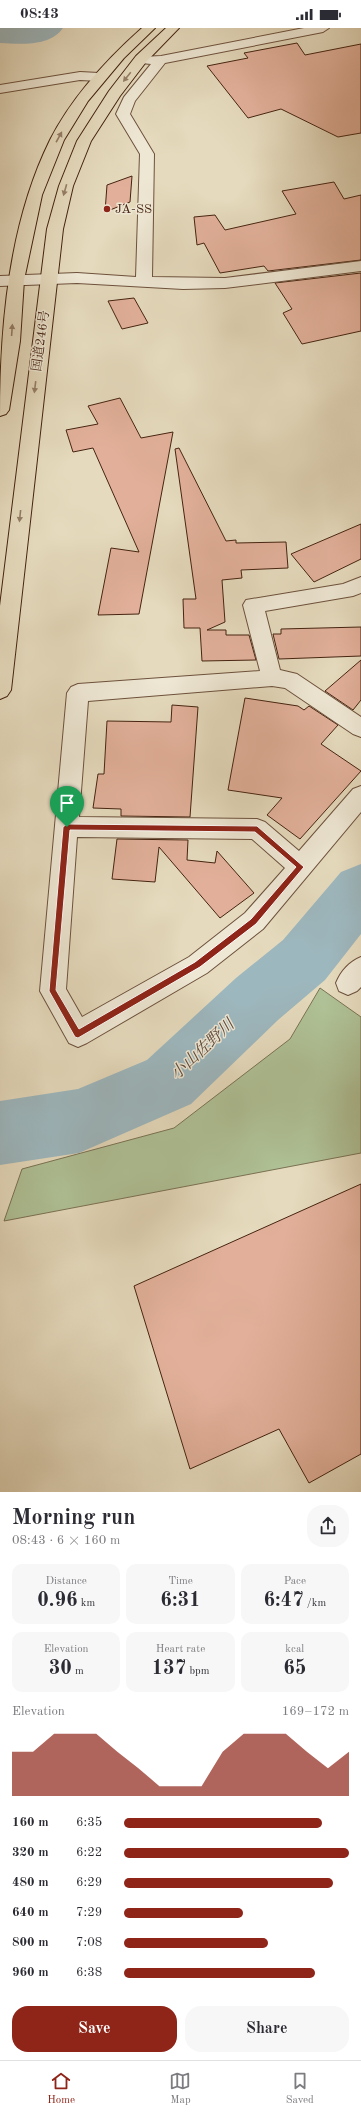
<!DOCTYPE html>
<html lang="en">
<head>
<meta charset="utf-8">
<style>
  :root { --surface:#fff; --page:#f7f7f7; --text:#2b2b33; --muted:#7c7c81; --line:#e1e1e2; --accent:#8f2418 }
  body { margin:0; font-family:"Old Standard TT","Noto Serif JP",serif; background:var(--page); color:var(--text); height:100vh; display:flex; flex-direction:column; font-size:15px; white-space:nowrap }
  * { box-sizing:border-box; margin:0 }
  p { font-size:13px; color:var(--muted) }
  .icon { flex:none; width:22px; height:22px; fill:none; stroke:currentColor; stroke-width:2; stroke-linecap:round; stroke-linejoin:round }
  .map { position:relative; height:1464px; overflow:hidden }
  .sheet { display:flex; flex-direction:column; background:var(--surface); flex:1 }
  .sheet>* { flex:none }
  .pin { position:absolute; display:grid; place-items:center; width:34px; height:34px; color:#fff; margin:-41px -17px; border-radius:50% 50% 50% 0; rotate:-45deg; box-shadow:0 0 4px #0007 }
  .pin .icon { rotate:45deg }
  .round { display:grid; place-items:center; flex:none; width:42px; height:42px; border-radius:16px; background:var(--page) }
  .overview { display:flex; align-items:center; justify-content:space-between; height:68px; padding:0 12px }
  h1 { font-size:22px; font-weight:600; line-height:30px }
  .stats { display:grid; grid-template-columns:repeat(3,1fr); gap:6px; height:68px; padding:4px 12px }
  .stats div { display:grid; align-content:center; border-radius:10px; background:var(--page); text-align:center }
  .stats b { font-size:20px; font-weight:600 }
  .stats small { font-size:11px; font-weight:400 }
  .stats p { font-size:11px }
  .chart { height:112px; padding:8px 12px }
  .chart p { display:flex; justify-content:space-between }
  .chart svg { width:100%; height:72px; margin-top:4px; fill:var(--accent); opacity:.7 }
  .action { display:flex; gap:8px; margin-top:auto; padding:8px 12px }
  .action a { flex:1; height:46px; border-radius:16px; background:var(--accent); color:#fff; font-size:16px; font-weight:600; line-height:46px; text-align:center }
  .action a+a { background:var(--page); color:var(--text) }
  ul { padding:0 12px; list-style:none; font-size:13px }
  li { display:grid; grid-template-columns:64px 48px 1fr; align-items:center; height:30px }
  li i { height:10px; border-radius:5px; background:var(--accent) }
  .status { display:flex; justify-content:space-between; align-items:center; height:28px; padding:0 20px; background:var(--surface); direction:ltr }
  .status svg { height:11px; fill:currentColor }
  .tabs { display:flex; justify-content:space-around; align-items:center; height:56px; border-top:1px solid var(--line); background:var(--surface); font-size:11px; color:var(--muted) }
  .tabs a { display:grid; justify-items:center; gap:2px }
  .tabs .current { color:var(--accent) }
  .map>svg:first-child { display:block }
  .green { fill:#afc196; stroke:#7a7254 }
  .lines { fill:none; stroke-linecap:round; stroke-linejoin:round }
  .river { fill:#9db7be; fill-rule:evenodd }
  .building { fill:#e2b09a; stroke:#452311 }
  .minor-casing { stroke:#6d513c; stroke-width:2 }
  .highway-casing { stroke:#452311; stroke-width:2 }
  .minor { fill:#eee7d4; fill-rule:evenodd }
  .highway { fill:#e5dabd; fill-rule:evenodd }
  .oneway { fill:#957e67 }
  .route { fill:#8f2418; stroke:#fff; fill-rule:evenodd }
  .poi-dot { fill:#8f2418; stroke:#eee7d4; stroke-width:1.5 }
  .labels { text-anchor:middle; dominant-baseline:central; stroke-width:3; stroke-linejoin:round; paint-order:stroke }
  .far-poi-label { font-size:13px; fill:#452311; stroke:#eee7d4; text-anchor:start }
  .far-street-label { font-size:13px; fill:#452311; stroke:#eee7d4 }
  .water-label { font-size:16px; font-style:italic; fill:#5b483c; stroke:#eee7d4 }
</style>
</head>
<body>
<div class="status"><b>08:43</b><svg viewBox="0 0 49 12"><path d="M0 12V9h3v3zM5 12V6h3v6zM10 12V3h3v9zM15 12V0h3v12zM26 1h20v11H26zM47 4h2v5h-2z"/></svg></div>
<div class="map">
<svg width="361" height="1464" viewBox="0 0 361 1464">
  <rect width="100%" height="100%" fill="#e5dabd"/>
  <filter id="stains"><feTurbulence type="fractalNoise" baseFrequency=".005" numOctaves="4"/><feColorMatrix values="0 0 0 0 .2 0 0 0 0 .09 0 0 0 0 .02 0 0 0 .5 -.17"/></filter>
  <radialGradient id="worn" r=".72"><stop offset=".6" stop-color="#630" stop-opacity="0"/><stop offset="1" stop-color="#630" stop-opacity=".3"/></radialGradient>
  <!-- green -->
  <path class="green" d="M320,960L361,989V1125L4,1193L22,1141L174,1100L290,1011Z"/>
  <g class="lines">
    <!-- river -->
    <path class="river" d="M0,0H63C50,19 20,16 0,15Z
      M361,836V906L325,952L278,992L191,1076L79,1125L0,1137V1073L78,1061L147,1032L236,950L283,912L341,844Z"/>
  </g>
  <!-- building -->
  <path class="building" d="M297,15L305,27L361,16V105L338,109L281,81L248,90L207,38L248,30L244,25Z
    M132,148L130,174L105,184L107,157Z
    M334,154L344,171L361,167V232L268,243L264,238L220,245L204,215L197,217L194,189L215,187L225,202L296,186L282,163Z
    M361,245V303L302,316L283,285L292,281L275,255Z
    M134,270L148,295L122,301L108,273Z
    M120,370L141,410L173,404L139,586L98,587L111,520L139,524L93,420L73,424L66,402L98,396L88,378Z
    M179,420L226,513L236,512V515L286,514L288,540L241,542L242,550L222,552L225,594L207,602H226V607H249L256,632L202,633L200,600H184L183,571H196L175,421Z
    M361,496V531L314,554L291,526Z
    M361,599V628L279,631L273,606H281V601Z
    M361,632V672L353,682L325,663Z
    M245,670L298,678L304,682L309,678L338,697L321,716L361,743L300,811L267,787L282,770L228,762Z
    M172,677L198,679L190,789L121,788V781L93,780L98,746H104L107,693L171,694Z
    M117,811L188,812L187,832L215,835L217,823L254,865L220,890L159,819L155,854L112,851Z
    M361,1156V1426L309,1455L279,1401L190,1441L134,1258Z"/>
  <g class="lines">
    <defs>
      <path id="minor" d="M304,0H329L323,4L165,35L135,73L130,86L154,126L152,249L225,250L361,233V243L225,260L183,261L77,255L0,258V248L77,245L136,249L140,126L116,86L124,69L151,36L141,35L140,32L141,29L161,28Z
        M80,44L99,45L106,49L99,53L80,52L0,65V57Z
        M361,549V565L353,568L265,583L280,642L297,646L361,689V709L353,706L285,660L272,658L88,673L79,789L257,791L265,794L299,823L353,761L361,758V784L263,901L207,945L87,1015L78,1019L69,1015L40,963L67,665L71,659L78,656L260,643L243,577L246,572L343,556ZM77,809L252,811L285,840L245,885L189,929L82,989L66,961Z
        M361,929V959L357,963L348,967L339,963L336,955C341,943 349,934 361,929Z"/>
      <path id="highway" d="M142,0H155L124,30L88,73L64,112L42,167L24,252L20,313L9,382L6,386L0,388C0,297 9,195 50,112C72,69 106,32 142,0Z
        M166,0H179L146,34L120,68L91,113L73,158L63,201L11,662L7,668L0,671V578L47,201L59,158L77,113L109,63L136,28Z"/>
    </defs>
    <!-- minor casing -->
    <use href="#minor" class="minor-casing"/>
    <!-- highway casing -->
    <use href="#highway" class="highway-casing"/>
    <!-- minor -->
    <use href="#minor" class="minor"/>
    <!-- highway -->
    <use href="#highway" class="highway"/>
  </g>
  <!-- one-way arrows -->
  <defs><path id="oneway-solid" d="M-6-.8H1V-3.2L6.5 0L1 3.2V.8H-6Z"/></defs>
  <g class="oneway">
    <use href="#oneway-solid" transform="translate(127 49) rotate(129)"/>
    <use href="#oneway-solid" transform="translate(59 109) rotate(-61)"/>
    <use href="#oneway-solid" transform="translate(65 162) rotate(106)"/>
    <use href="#oneway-solid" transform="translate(12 302) rotate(-86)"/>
    <use href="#oneway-solid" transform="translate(35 359) rotate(97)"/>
    <use href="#oneway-solid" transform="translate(20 488) rotate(96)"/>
  </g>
  <!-- route -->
  <path class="route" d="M67,796L257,798L304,839L256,896L200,939L78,1010L75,1009L49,963L63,799ZM70,802L255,804L296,839L251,891L195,934L79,1001L56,962Z"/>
  <!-- markers -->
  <circle class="poi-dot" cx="107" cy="181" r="4"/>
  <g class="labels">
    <!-- far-poi labels -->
    <g class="far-poi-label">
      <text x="115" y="181">JA-SS</text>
    </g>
    <!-- far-street labels -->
    <g class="far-street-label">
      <text transform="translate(41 313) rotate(-82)">国道246号</text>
    </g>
    <!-- water labels -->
    <g class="water-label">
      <text transform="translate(203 1022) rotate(-43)">小山佐野川</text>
    </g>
  </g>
  <rect width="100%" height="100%" filter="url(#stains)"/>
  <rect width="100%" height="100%" fill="url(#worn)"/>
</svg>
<div class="pin" style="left:67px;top:799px;background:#1e9e55"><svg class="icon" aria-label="arrive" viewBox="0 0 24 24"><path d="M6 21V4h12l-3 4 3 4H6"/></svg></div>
</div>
<section class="sheet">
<div class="overview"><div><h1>Morning run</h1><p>08:43 · 6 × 160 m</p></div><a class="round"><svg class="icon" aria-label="share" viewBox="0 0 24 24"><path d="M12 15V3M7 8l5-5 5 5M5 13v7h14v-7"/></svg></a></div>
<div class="stats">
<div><p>Distance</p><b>0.96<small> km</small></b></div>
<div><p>Time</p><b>6:31</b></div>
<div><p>Pace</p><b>6:47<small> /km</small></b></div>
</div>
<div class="stats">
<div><p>Elevation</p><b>30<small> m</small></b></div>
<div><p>Heart rate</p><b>137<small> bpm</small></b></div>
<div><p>kcal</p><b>65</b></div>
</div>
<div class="chart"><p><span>Elevation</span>169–172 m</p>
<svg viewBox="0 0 160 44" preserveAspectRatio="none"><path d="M0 44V17L10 17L20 6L30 6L40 6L50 17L60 27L70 38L80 38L90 38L100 17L110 6L120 6L130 6L140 17L150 27L160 17V44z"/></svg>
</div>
<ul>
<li><b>160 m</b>6:35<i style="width:88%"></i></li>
<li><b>320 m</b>6:22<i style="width:100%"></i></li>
<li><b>480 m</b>6:29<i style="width:93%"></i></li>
<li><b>640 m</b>7:29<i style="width:53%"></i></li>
<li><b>800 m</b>7:08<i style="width:64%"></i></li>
<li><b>960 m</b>6:38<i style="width:85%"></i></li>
</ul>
<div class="action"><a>Save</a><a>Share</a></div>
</section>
<nav class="tabs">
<a class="current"><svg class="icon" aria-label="home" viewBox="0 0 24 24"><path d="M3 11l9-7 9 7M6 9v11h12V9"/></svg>Home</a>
<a><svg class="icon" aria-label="map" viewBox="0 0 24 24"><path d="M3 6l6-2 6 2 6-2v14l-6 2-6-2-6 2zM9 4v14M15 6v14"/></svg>Map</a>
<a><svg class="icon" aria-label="saved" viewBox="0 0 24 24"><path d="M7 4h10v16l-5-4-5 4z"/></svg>Saved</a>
</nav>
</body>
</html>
